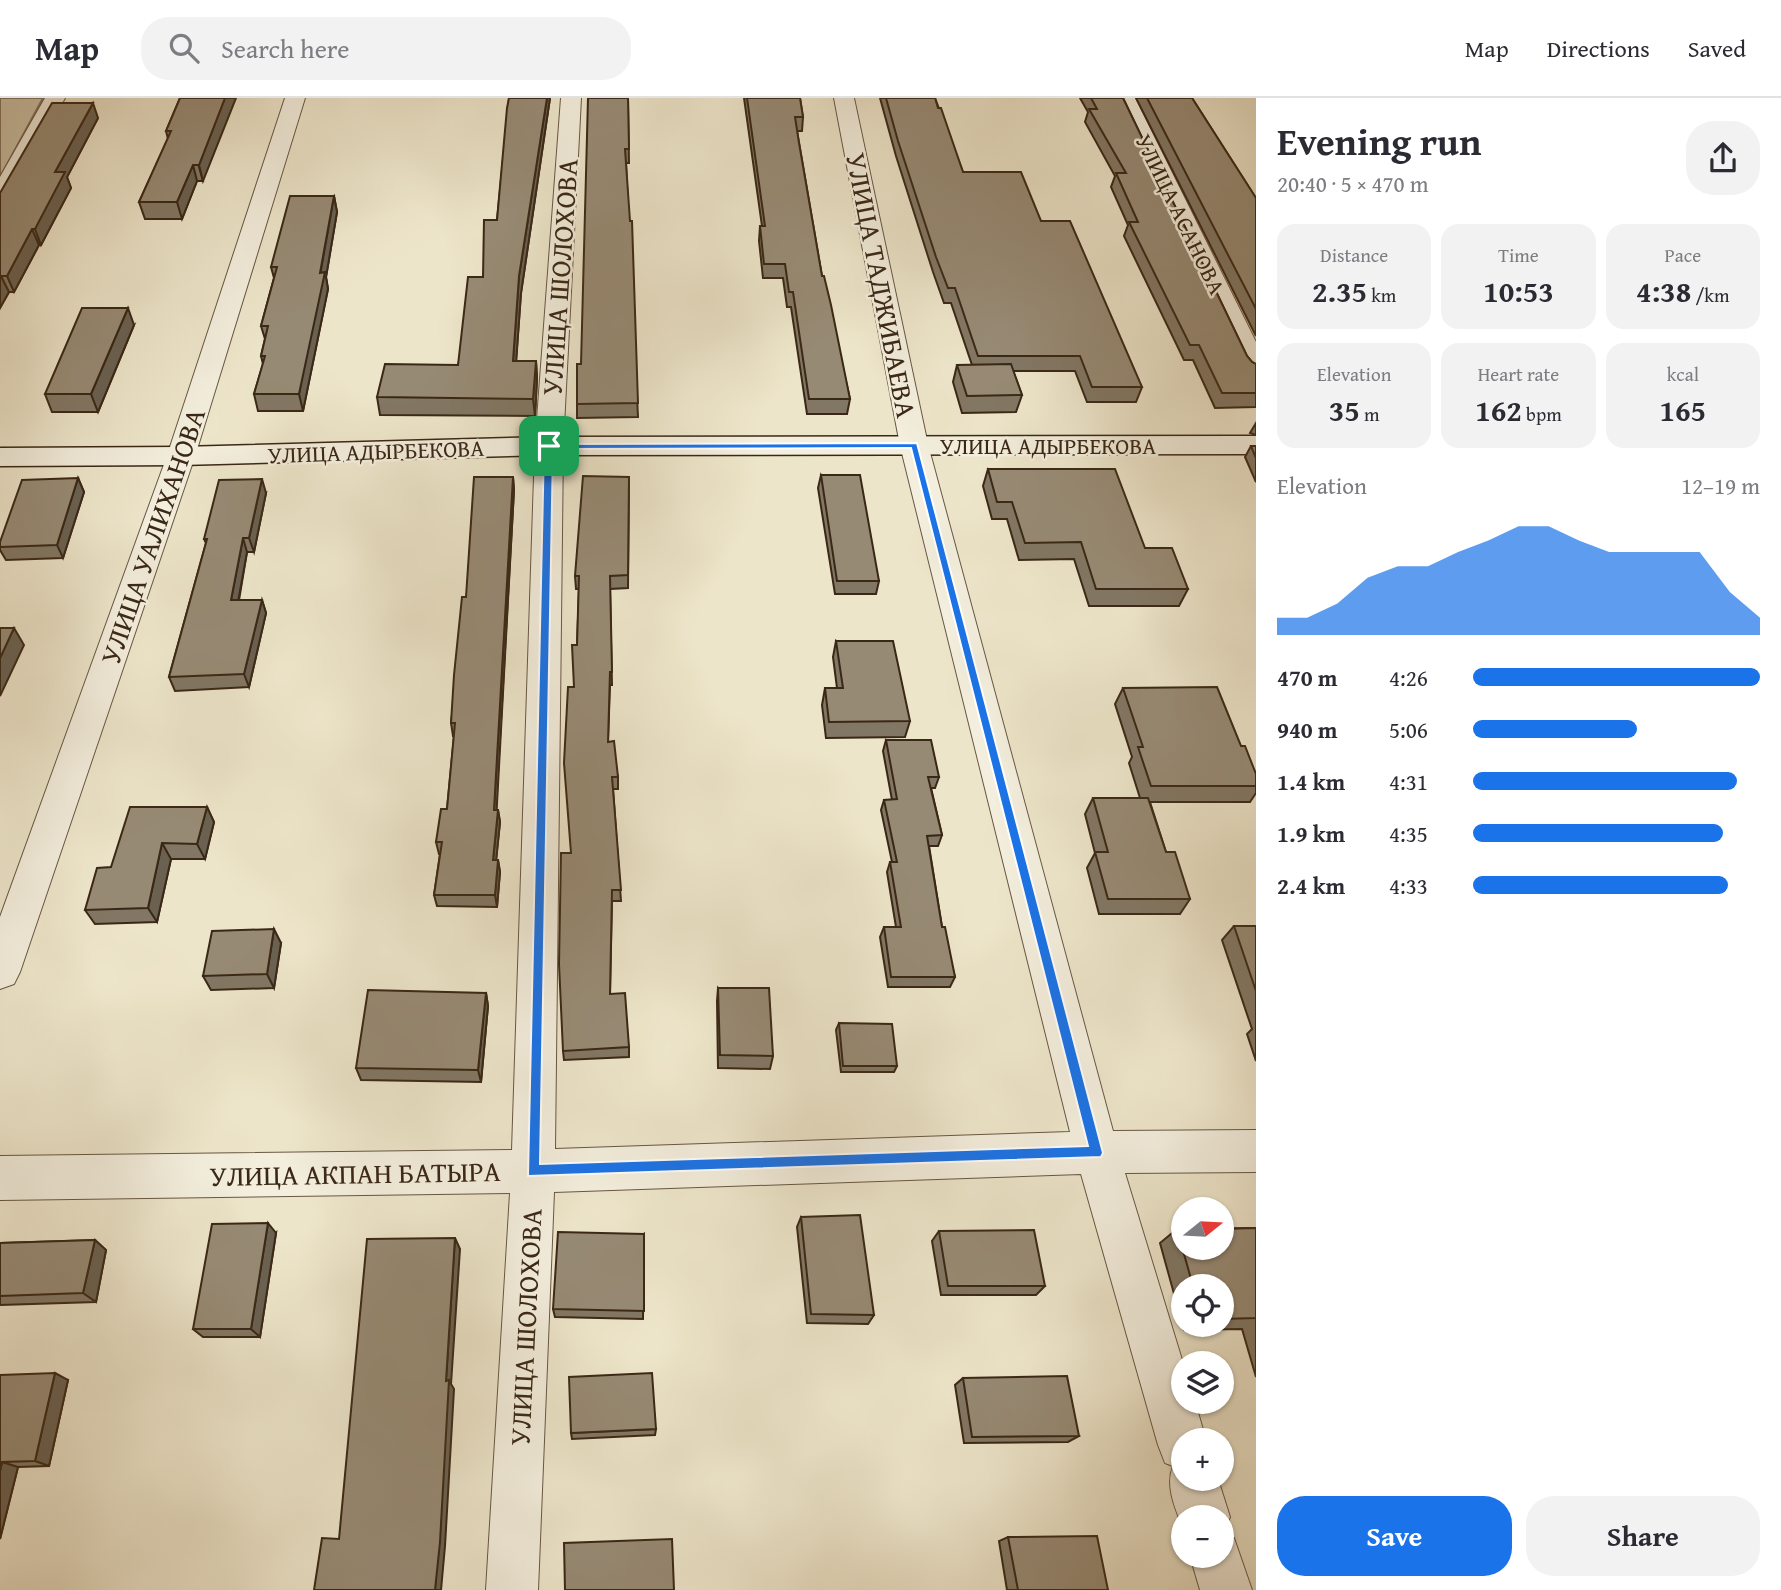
<!DOCTYPE html>
<html lang="en">
<head>
<meta charset="utf-8">
<style>
  :root { --surface:#fff; --page:#f2f2f3; --text:#2b2b33; --muted:#7c7c81; --line:#e1e1e2; --accent:#1a73e8 }
  body { margin:0; font-family:"Gentium Book Plus",serif; background:var(--page); color:var(--text); height:100vh; display:flex; flex-direction:column; font-size:26px; white-space:nowrap }
  * { box-sizing:border-box; margin:0 }
  p { font-size:23px; color:var(--muted) }
  .icon { flex:none; width:38px; height:38px; fill:none; stroke:currentColor; stroke-width:2; stroke-linecap:round; stroke-linejoin:round }
  .map { position:relative; flex:1; overflow:hidden }
  .sheet { display:flex; flex-direction:column; background:var(--surface); width:525px }
  .sheet>* { flex:none }
  .needle { width:46px; rotate:72deg }
  .fabs { position:absolute; left:1171px; top:1099px; display:grid; gap:14px }
  .fabs a { display:grid; place-items:center; width:63px; height:63px; border-radius:50%; background:var(--surface); box-shadow:0 2px 5px #0004; font-size:35px }
  .pin { position:absolute; display:grid; place-items:center; width:60px; height:60px; color:#fff; margin:-30px; border-radius:14px; box-shadow:0 4px 10px #0006 }
  .round { display:grid; place-items:center; flex:none; width:74px; height:74px; border-radius:28px; background:var(--page) }
  .head { display:flex; align-items:center; justify-content:space-between; height:119px; padding:0 21px }
  h1 { font-size:38px; font-weight:700; line-height:52px }
  .figures { display:grid; grid-template-columns:repeat(3,1fr); gap:10px; height:119px; padding:7px 21px }
  .figures div { display:grid; align-content:center; border-radius:18px; background:var(--page); text-align:center }
  .figures b { font-size:30px; font-weight:700 }
  .figures small { font-size:19px; font-weight:400 }
  .figures p { font-size:19px }
  .chart { height:196px; padding:14px 21px }
  .chart p { display:flex; justify-content:space-between }
  .chart svg { width:100%; height:126px; margin-top:7px; fill:var(--accent); opacity:.7 }
  .action { display:flex; gap:14px; margin-top:auto; padding:14px 21px }
  .action a { flex:1; height:80px; border-radius:28px; background:var(--accent); color:#fff; font-size:28px; font-weight:700; line-height:80px; text-align:center }
  .action a+a { background:var(--page); color:var(--text) }
  ul { padding:0 21px; list-style:none; font-size:23px }
  li { display:grid; grid-template-columns:112px 84px 1fr; align-items:center; height:52px }
  li i { height:18px; border-radius:9px; background:var(--accent) }
  header { display:flex; align-items:center; gap:42px; box-sizing:border-box; height:98px; padding:0 35px; background:var(--surface); border-bottom:2px solid var(--line) }
  header strong { font-size:33px }
  nav { display:flex; gap:38px; margin-inline-start:auto; font-size:24px }
  .search { width:490px; height:63px; background:var(--page); display:flex; align-items:center; gap:18px; box-sizing:border-box; padding:0 24px; border-radius:28px; color:var(--muted); font-size:26px }
  main { display:flex; flex:1; min-height:0 }
  .map>svg:first-child { display:block }
  .green { fill:#cfc5ab; stroke:#847660; stroke-width:2 }
  .lines { fill:none; stroke-linecap:round; stroke-linejoin:round }
  .minor-casing { stroke:#675743; stroke-width:2 }
  .secondary-casing { stroke:#3a2816; stroke-width:3 }
  .minor { fill:#f3eedd; fill-rule:evenodd }
  .secondary { fill:#f3eedd; fill-rule:evenodd }
  .wall { fill:#827764; stroke:#3a2816; stroke-width:2; fill-rule:evenodd }
  .shaded-wall { fill:#6a6151; stroke:#3a2816; stroke-width:2 }
  .building { fill:#978a74; stroke:#3a2816; stroke-width:2 }
  .route { fill:#1a73e8; stroke:#fff; stroke-width:2; fill-rule:evenodd }
  .labels { text-anchor:middle; dominant-baseline:central; stroke-width:5; stroke-linejoin:round; paint-order:stroke }
  .far-street-label { font-size:23px; fill:#3a2816; stroke:#f3eedd }
  .street-label { font-size:28px; fill:#3a2816; stroke:#f3eedd }
</style>
</head>
<body>
<header>
<strong>Map</strong>
<div class="search"><svg class="icon" aria-label="search" viewBox="0 0 24 24"><circle cx="10" cy="10" r="6"/><path d="M15 15l6 6"/></svg>Search here</div>
<nav><a>Map</a><a>Directions</a><a>Saved</a></nav>
</header>
<main>
<div class="map">
<svg width="1256" height="1492" viewBox="0 0 1256 1492">
  <rect width="100%" height="100%" fill="#ede5ca"/>
  <filter id="stains"><feTurbulence type="fractalNoise" baseFrequency=".00286" numOctaves="4"/><feColorMatrix values="0 0 0 0 .2 0 0 0 0 .09 0 0 0 0 .02 0 0 0 .5 -.17"/></filter>
  <radialGradient id="worn" r=".72"><stop offset=".6" stop-color="#630" stop-opacity="0"/><stop offset="1" stop-color="#630" stop-opacity=".3"/></radialGradient>
  <!-- green -->
  <path class="green" d="M0,0H43L0,79Z"/>
  <g class="lines">
    <defs>
      <path id="minor" d="M45,0H65L11,99L8,104L0,106V79Z
        M285,0H305L195,358L20,874L14,886L0,891V819L167,358Z
        M561,0H581L563,348L555,1051L1070,1034L900,347L834,0H854L928,347L1113,1033L1256,1032V1074L1125,1075L1183,1265V1304H1195L1206,1342H1183V1381H1218L1230,1419L1223,1435L1234,1440L1252,1492H1200L1190,1458H1222V1419H1183V1430C1175,1410 1165,1388 1173,1368L1165,1365L1158,1347L1081,1076L554,1094L538,1492H486L510,1095L0,1102V1058L512,1052L535,348Z
        M1115,0H1135L1256,244V279L1247,277L1243,271Z"/>
      <path id="secondary" d="M1256,338V356L549,357L181,367L0,368V350L181,349L549,339Z"/>
    </defs>
    <!-- minor casing -->
    <use href="#minor" class="minor-casing"/>
    <!-- secondary casing -->
    <use href="#secondary" class="secondary-casing"/>
    <!-- minor -->
    <use href="#minor" class="minor"/>
    <!-- secondary -->
    <use href="#secondary" class="secondary"/>
  </g>
  <!-- wall -->
  <path class="wall" d="M180,0L203,83H197L182,121H145L139,104L168,41L166,33Z
    M509,0H550L521,195L516,263H536L537,280L535,318L380,317L377,299L458,267L483,179L497,122Z
    M628,0L629,65H626L638,319L577,320V306L581,266Z
    M744,0H800L803,19L802,33H797L822,178L850,301L847,316H807L791,209H787L783,180H763L759,143L760,128H762Z
    M880,0H935L963,74L1041,123L1142,289L1136,304H1087L1075,273H1013L1022,297L1016,314L962,315L953,284L957,267H972L951,205H944L933,174L896,58Z
    M1080,0H1123L1247,258L1252,264L1256,266V309L1215,310L1193,262H1184L1124,138L1128,127L1111,89L1115,78L1085,24L1088,14Z
    M1136,0H1192L1256,100V238Z
    M98,20L67,79L71,90L41,147H39L14,194H9L0,210V95Z
    M334,98L337,114L326,179L328,191L303,313H258L254,296L263,266L261,258L265,241L261,228L274,180L271,169Z
    M134,227L98,314H52L45,296Z
    M1256,325V337L1250,335Z
    M1251,348H1256V384L1245,359Z
    M988,371L1145,450L1188,491L1179,508H1089L1074,461L1019,462L1007,421H992L983,388Z
    M821,377L879,483L876,496H835L818,390Z
    M513,379L514,392L496,712H498L500,724L496,762H498L500,774L497,809L437,808L434,797L440,756H439L436,744L447,711L454,638H453L451,625L466,499Z
    M629,379L628,490L610,491L612,587H610L608,644L618,679V691H613L621,803H612L610,896L629,949V959L564,962L563,953L571,755L574,589L577,547L579,491H576L575,478Z
    M78,380L84,394L63,460L6,462L0,452V444Z
    M266,395L254,454H247L239,502H262L266,515L249,589L175,593L169,579L206,445L204,441Z
    M836,543L910,623L905,639L826,640L822,607L825,590H837L833,559Z
    M1123,590L1241,648L1256,676V695L1250,704H1150L1166,754L1190,801L1180,816H1099L1087,770L1095,755L1085,716L1093,700H1140L1129,665L1132,659L1115,606Z
    M886,642L939,679L935,690H931L942,737L938,748H929L942,829L955,879L950,889H888L880,839L884,829H896L887,774L890,764H892L881,712L884,702H892L883,653Z
    M207,709L214,724L205,761H171L157,824L95,826L85,812L111,769Z
    M1234,828H1256V963L1247,936L1252,931L1222,842Z
    M281,845L274,890L211,892L203,878Z
    M718,890L773,958L770,971L718,970L717,903Z
    M486,895L488,908L481,984L361,982L356,970Z
    M839,925L897,968L894,974H841L836,932Z
    M801,1119L874,1217L868,1226L807,1225L797,1129Z
    M1256,1130V1279L1242,1231L1184,1232L1160,1145L1177,1131ZM1183,1188H1222V1227H1183Z
    M939,1133L1045,1188L1036,1197H941L932,1143Z
    M276,1135L260,1239H203L193,1231Z
    M644,1136L643,1221L555,1219L553,1211Z
    M95,1142L106,1152L96,1204L0,1207V1145Z
    M0,1277L68,1282L49,1368L18,1369L0,1441Z
    M963,1280L1079,1338L1068,1344L964,1345L955,1287Z
    M656,1331L655,1337L572,1341L571,1335Z
    M1008,1439L1108,1492H1007L999,1443Z"/>
  <!-- shaded-wall -->
  <path class="shaded-wall" d="M225,0H236L203,83L199,67Z
    M547,0H550L521,195L515,280L513,263L519,178Z
    M93,5L98,20L67,79L71,90L41,147L35,131L55,74Z
    M193,67L197,83L182,121L177,104Z
    M334,98L337,114L326,179L328,191L303,313L299,296Z
    M32,131L39,147L14,194L7,178Z
    M1,178L9,194L0,210V180Z
    M128,210L134,227L98,314L91,296Z
    M536,263L537,280L535,318L533,301Z
    M513,379L514,392L496,724L494,712Z
    M78,380L84,394L63,460L57,447Z
    M262,381L266,395L254,454L249,440Z
    M243,440L247,454L236,515L231,502Z
    M262,502L266,515L249,589L244,576Z
    M14,530L24,547L0,598V560Z
    M207,709L214,724L205,761L197,746Z
    M498,712L500,724L495,774L493,762Z
    M162,745L171,761L157,824L148,810Z
    M498,762L500,774L497,809L495,797Z
    M274,831L281,845L274,890L267,876Z
    M486,895L488,908L481,984L478,972Z
    M268,1125L276,1135L260,1239L251,1231Z
    M455,1140L460,1151L451,1286L454,1291L445,1448L441,1492H435L446,1283Z
    M95,1142L106,1152L96,1204L83,1195Z
    M55,1275L68,1282L49,1368L35,1363Z
    M2,1364L18,1369L0,1441V1373Z"/>
  <!-- building -->
  <path class="building" d="M180,0H225L199,67H193L177,104H139L171,33H166Z
    M509,0H547L519,178L513,263H536L533,301L377,299L385,266L458,267L468,179H483L484,122H497L507,10Z
    M588,0H628L629,51H625L630,123H632L638,305L577,306V266H581Z
    M747,0H800L803,19H795L799,45L822,178H824L831,207L850,301H809L793,194H789L785,166H764L760,128H765Z
    M886,0H935L938,10H941L963,74H1021L1041,123H1070L1142,289H1092L1080,258H978L955,190H948L936,159L898,43Z
    M1091,0H1123L1247,258L1252,264L1256,266V295H1222L1199,247H1190L1129,124H1138L1116,75H1126L1089,11H1097Z
    M1147,0H1192L1256,100V211Z
    M52,5H93L55,74H65L35,131H32L7,178H1L0,180V95Z
    M290,98H334L320,175L325,174L299,296H254L265,258H261L268,228H261L277,169H271Z
    M82,210H128L91,296H45Z
    M1011,266L1022,297L967,298L957,267Z
    M1251,348H1256V360Z
    M988,371H1115L1145,450H1172L1188,491H1096L1081,444L1025,445L1012,404H997Z
    M821,377H860L879,483H837Z
    M583,378L629,379L628,477L610,478L612,574H610L608,644L614,643L618,679H612L621,792H612L610,896L625,895L629,949L563,953L559,866L561,755H571L564,665L568,589H574L572,547H577L579,478H575Z
    M474,379H513L494,712H498L493,762H498L495,797H434L442,744H436L441,711H447L455,625H451L454,577L462,499H466Z
    M78,380L57,447L0,449V444L22,382Z
    M262,381L249,440H243L231,502H262L244,576L169,579L207,441H204L219,382Z
    M0,530H14L0,560Z
    M836,543H893L910,623L829,624L825,590H843Z
    M1217,589L1241,648H1245L1256,676V688H1151L1138,649H1143L1123,590Z
    M886,642H931L939,679H928L942,737L927,738L942,829H945L955,879H891L884,829H901L890,764H897L884,702L897,701Z
    M1093,700H1148L1166,754H1175L1190,801H1108L1095,754H1108Z
    M130,709H207L197,746L162,745L148,810L85,812L97,770L111,769Z
    M1234,828H1256V893Z
    M274,831L267,876L203,878L212,833Z
    M718,890H769L773,958L720,957Z
    M368,892L486,895L478,972L356,970Z
    M839,925L892,926L897,968H843Z
    M860,1117L874,1217L811,1216L801,1119Z
    M268,1125L251,1231H193L212,1126Z
    M1256,1130V1220L1222,1221V1188H1193L1177,1131H1183V1150H1222V1131Z
    M1034,1132L1045,1188H948L939,1133Z
    M558,1134L644,1136V1213L553,1211Z
    M455,1140L446,1283L449,1282L440,1444L435,1492H314L322,1440L339,1441L367,1141Z
    M95,1142L83,1195L0,1198V1145Z
    M55,1275L35,1363L2,1364L0,1373V1277Z
    M652,1275L656,1331L571,1335L569,1279Z
    M1067,1278L1079,1338L972,1339L963,1280Z
    M1097,1438L1108,1492H1018L1008,1439Z
    M672,1441L674,1492H565L564,1445Z"/>
  <!-- route -->
  <path class="route" d="M917,345L1103,1055L1101,1059L528,1078L544,348L549,346ZM911,350L1088,1048L540,1066L553,351Z"/>
  <g class="labels">
    <!-- far-street labels -->
    <g class="far-street-label">
      <text transform="translate(1181 116) rotate(64)">УЛИЦА АСАНОВА</text>
      <text x="1048" y="347">УЛИЦА АДЫРБЕКОВА</text>
      <text transform="translate(376 353) rotate(-2)">УЛИЦА АДЫРБЕКОВА</text>
    </g>
    <!-- street labels -->
    <g class="street-label">
      <text transform="translate(559 179) rotate(-86)">УЛИЦА ШОЛОХОВА</text>
      <text transform="translate(882 187) rotate(79)">УЛИЦА ТАДЖИБАЕВА</text>
      <text transform="translate(152 438) rotate(-71)">УЛИЦА УАЛИХАНОВА</text>
      <text transform="translate(355 1075) rotate(-1)">УЛИЦА АКПАН БАТЫРА</text>
      <text transform="translate(525 1229) rotate(-87)">УЛИЦА ШОЛОХОВА</text>
    </g>
  </g>
  <rect width="100%" height="100%" filter="url(#stains)"/>
  <rect width="100%" height="100%" fill="url(#worn)"/>
</svg>
<div class="fabs">
<a><svg class="needle" viewBox="-14 -14 28 28"><path d="M0-13l5 13h-10z" fill="#e53935"/><path d="M0 13l5-13h-10z" fill="#7c7c81"/></svg></a>
<a><svg class="icon" aria-label="locate" viewBox="0 0 24 24"><circle cx="12" cy="12" r="6"/><path d="M12 2v4M12 18v4M2 12h4M18 12h4"/></svg></a>
<a><svg class="icon" aria-label="layers" viewBox="0 0 24 24"><path d="M12 4l9 5-9 5-9-5zM3 14l9 5 9-5"/></svg></a>
<a>+</a>
<a>−</a>
</div>
<div class="pin" style="left:549px;top:348px;background:#1e9e55"><svg class="icon" aria-label="arrive" viewBox="0 0 24 24"><path d="M6 21V4h12l-3 4 3 4H6"/></svg></div>
</div>
<section class="sheet">
<div class="head"><div><h1>Evening run</h1><p>20:40 · 5 × 470 m</p></div><a class="round"><svg class="icon" aria-label="share" viewBox="0 0 24 24"><path d="M12 15V3M7 8l5-5 5 5M5 13v7h14v-7"/></svg></a></div>
<div class="figures">
<div><p>Distance</p><b>2.35<small> km</small></b></div>
<div><p>Time</p><b>10:53</b></div>
<div><p>Pace</p><b>4:38<small> /km</small></b></div>
</div>
<div class="figures">
<div><p>Elevation</p><b>35<small> m</small></b></div>
<div><p>Heart rate</p><b>162<small> bpm</small></b></div>
<div><p>kcal</p><b>165</b></div>
</div>
<div class="chart"><p><span>Elevation</span>12–19 m</p>
<svg viewBox="0 0 160 44" preserveAspectRatio="none"><path d="M0 44V38L10 38L20 33L30 24L40 20L50 20L60 15L70 11L80 6L90 6L100 11L110 15L120 15L130 15L140 15L150 29L160 38V44z"/></svg>
</div>
<ul>
<li><b>470 m</b>4:26<i style="width:100%"></i></li>
<li><b>940 m</b>5:06<i style="width:57%"></i></li>
<li><b>1.4 km</b>4:31<i style="width:92%"></i></li>
<li><b>1.9 km</b>4:35<i style="width:87%"></i></li>
<li><b>2.4 km</b>4:33<i style="width:89%"></i></li>
</ul>
<div class="action"><a>Save</a><a>Share</a></div>
</section>
</main>
</body>
</html>
